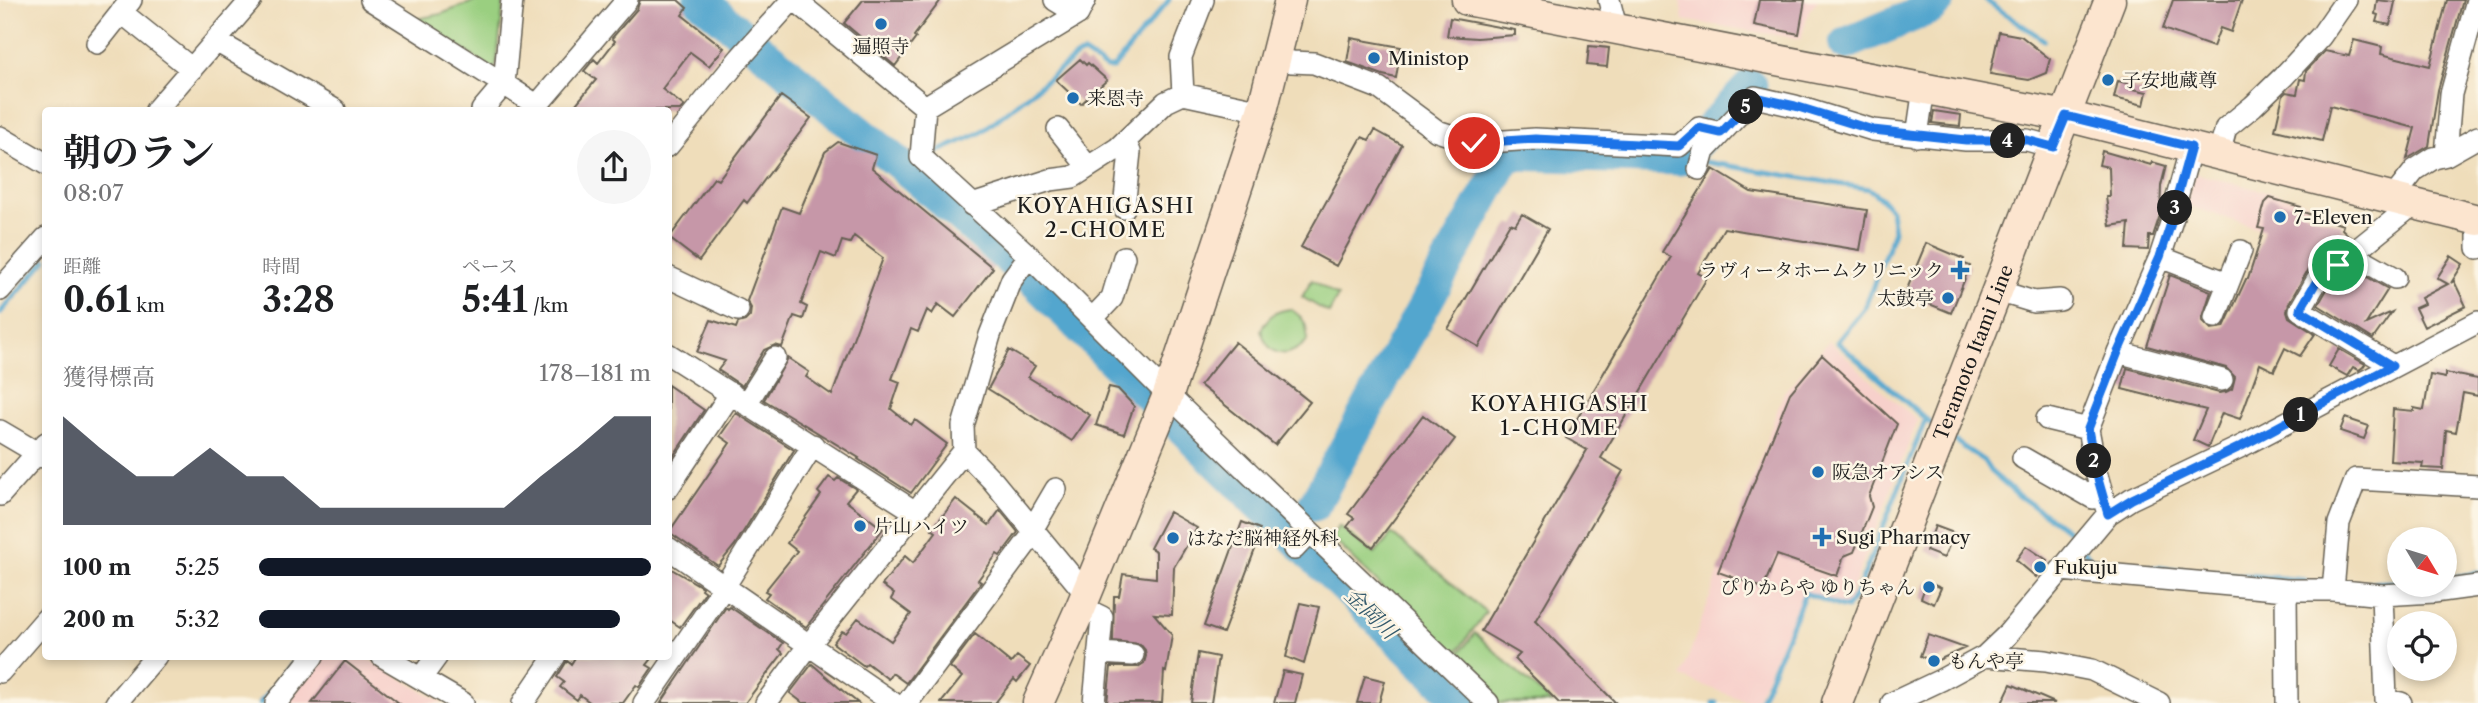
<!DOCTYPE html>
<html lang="ja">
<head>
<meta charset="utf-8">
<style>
  :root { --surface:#fff; --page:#f6f6f6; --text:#202124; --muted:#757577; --accent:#111827 }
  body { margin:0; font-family:"Libre Caslon Text","Noto Serif JP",serif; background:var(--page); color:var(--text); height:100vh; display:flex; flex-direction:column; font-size:26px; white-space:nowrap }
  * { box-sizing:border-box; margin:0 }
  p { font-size:23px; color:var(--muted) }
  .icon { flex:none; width:38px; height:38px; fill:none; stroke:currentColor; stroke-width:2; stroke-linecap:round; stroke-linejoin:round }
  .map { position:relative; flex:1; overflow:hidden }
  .panel { position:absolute; left:42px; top:107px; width:630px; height:553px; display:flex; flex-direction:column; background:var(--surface); border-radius:7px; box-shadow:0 4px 10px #0003 }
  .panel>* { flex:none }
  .needle { width:46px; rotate:128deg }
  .controls { position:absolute; left:2387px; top:527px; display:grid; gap:14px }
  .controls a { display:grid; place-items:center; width:70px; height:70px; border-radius:50%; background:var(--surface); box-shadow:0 4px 10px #0003; font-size:35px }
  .pin { position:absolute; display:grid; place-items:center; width:60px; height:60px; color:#fff; margin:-30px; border:4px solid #fff; border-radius:50%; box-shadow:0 2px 7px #0007 }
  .km { position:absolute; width:35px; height:35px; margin:-18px; border-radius:50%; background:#222; color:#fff; font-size:19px; line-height:35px; text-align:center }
  .round { display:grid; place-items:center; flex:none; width:74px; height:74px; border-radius:37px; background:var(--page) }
  .head { display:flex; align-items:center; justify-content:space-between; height:119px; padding:0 21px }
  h1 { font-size:38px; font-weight:700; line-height:52px }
  .stats { display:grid; grid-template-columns:repeat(3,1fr); gap:10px; height:119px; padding:7px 21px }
  .stats div { display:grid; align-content:center }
  .stats b { font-size:35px; font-weight:700 }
  .stats small { font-size:19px; font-weight:400 }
  .stats p { font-size:19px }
  .chart { height:196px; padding:14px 21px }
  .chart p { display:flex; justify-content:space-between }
  .chart svg { width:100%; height:126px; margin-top:7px; fill:var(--accent); opacity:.7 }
  ul { padding:0 21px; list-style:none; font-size:23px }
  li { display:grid; grid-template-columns:112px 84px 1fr; align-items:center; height:52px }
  li i { height:18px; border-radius:9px; background:var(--accent) }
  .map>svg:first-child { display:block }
  .built { fill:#f7d0cb }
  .green { fill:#9acf80; stroke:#5b764e; stroke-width:2 }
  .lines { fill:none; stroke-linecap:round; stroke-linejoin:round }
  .stream { stroke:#52a6ce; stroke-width:5 }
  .river { stroke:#52a6ce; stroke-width:33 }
  .building { fill:#c697a8 }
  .street-casing { stroke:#666053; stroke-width:24 }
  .secondary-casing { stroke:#666053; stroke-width:33 }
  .street { stroke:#fff; stroke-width:21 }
  .secondary { stroke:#fce5cf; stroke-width:30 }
  .route-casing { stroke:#fff; stroke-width:14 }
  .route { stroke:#1a73e8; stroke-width:9 }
  .poi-dot { fill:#1f6fb2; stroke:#fcf5e5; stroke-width:2.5 }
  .labels { text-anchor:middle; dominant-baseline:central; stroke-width:5; stroke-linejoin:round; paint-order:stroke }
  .poi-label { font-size:19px; fill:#1c1c1c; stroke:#fcf5e5; text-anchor:start }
  .street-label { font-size:19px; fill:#1c1c1c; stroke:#fcf5e5 }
  .neighbourhood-label { font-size:21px; letter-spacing:2px; fill:#1c1c1c; stroke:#fcf5e5 }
  .water-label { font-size:21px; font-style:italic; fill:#345a6c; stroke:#fcf5e5 }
</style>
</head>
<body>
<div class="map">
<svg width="2478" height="703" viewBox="0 0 2478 703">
  <rect width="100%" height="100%" fill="#fcf5e5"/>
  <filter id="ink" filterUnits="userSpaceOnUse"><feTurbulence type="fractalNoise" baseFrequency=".0143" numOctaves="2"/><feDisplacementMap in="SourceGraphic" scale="14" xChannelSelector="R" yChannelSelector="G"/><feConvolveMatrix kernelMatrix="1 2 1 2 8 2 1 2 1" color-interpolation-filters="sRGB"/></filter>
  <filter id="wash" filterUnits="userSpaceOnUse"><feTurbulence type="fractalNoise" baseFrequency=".00686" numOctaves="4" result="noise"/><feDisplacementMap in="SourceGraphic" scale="28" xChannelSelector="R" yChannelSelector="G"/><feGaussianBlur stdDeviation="1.57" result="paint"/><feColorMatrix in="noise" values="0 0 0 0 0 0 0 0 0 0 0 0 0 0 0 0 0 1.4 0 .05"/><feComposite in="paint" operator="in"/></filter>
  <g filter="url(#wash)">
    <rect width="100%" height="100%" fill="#efddba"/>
    <!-- built -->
    <path class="built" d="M1680,0H1818L1809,10L1801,39L1683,20Z
      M2195,173L2309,203L2298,242L2186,205Z
      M1829,341L1886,394L1918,420L1846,606L1803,591L1756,701L1751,703L1681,677L1784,392Z
      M324,656H363L443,703H285Z"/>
    <!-- green -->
    <path class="green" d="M478,0H504L496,66L492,69L417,19L441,14Z
      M1312,280L1338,296L1329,313L1302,297Z
      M1290,309C1304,317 1308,325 1307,341C1288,360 1269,358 1261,330C1268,316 1275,311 1290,309Z
      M1339,526L1375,554L1392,534L1486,612L1453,657L1331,537Z
      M1475,633L1552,703H1498L1454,660Z"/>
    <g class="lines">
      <!-- stream -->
      <path class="stream" d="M1985,0L2044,40
        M1931,8L1951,0
        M926,157L980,133L1077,56L1084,53L1106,68H1113L1169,0
        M1681,159L1684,162H1697
        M1706,162L1869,189L1882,199L1891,210L1894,231L1865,307L1837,342L1935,427
        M906,169L918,162
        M0,313L46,260
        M1949,437L1984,461L1990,471L2015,493L2076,536L2079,541
        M2084,550C2088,556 2092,563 2099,563
        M2137,566L2305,580
        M2445,578L2478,573
        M2357,583L2399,582
        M260,703L299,656
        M1713,703H1716
        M1759,703L1805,593L1841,607L1847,608L1859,588L1925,421"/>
      <!-- river -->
      <path class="river" d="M700,0L915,177L1036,283L1106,354L1463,703
        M1845,44L1931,8L1939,0
        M1314,505L1508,154L1681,159L1751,85"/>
    </g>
    <g id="blocks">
      <!-- building -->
      <path class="building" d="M640,0H678L687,8L682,15L724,48L709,66L690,52L662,89L684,106L680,110H571L596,80L584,71L594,59L598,63L615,41L612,38L637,9Z
        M863,0H941L914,36L916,38L895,66L844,23Z
        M1759,0H1805L1799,34L1754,25Z
        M2173,0H2242L2231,32L2220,28L2213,47L2163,29Z
        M2377,0L2395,2L2390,25L2376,22L2378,15L2375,14Z
        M2447,0H2463L2438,90L2429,146L2407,159L2415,128L2330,106L2322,141L2275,130L2283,95L2286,92L2297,94L2300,79L2305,80L2306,71L2325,51L2349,56L2354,40L2382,47L2381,54L2430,66Z
        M1450,18L1515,30V35L1477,38L1447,36Z
        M1999,32L2021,36L2050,59L2046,73L2029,80L1990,74Z
        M1351,38L1401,47L1396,78L1383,75L1347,62Z
        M1589,46L1609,48L1607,67L1587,65Z
        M1080,59L1086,65L1088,63L1107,80L1081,104L1056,80Z
        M2118,81L2134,85L2133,89L2147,92L2144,105L2114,98Z
        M781,96L811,118L747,203L744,200L699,261L669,238L714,178L718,180Z
        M1934,111L1961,115L1960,126L1932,123Z
        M1375,130L1402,145L1336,266L1301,247L1362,137L1369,140Z
        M838,142L876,155L872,168L993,268L955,317L938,304L932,314L927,310L918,332L911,329L892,379L900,382L891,409L911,425L915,420L947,444L911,493L858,459L859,458L764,400L788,358L809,372L806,377L832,395L883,258L854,236L850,243L842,241L836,258L821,252L801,304L807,307L803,319L794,316L782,347L775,345L764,350L742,386L718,370L725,361L697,352L711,320L736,328L738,323L745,321L750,316L751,308L747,301L782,207L799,213L825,152Z
        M2102,151L2151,165L2152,162L2166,166L2161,186L2160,215L2153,236H2149L2148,250L2127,249L2129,223L2110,226L2106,197L2110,196L2109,167L2099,165Z
        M1713,169L1751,192L1867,210L1860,250L1724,228L1698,273L1707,278L1601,458L1623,471L1535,621L1616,703H1559L1515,659L1520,654L1481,631L1587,450L1566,438L1671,257L1662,252Z
        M2270,198L2301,207L2300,211L2343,225L2342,229L2351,238L2308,270L2289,303L2287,311L2289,317L2315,334L2300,356L2285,348L2274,371L2260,364L2240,419L2222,413L2208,447L2193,440L2206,410L2122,389L2127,368L2219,393L2226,392L2232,389L2235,377L2226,368L2147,346L2170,275L2211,291L2202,320L2211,329L2224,327L2246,279H2248L2264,229L2258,228L2265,203Z
        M1522,214L1548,229L1479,347L1448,329L1510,223L1515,225Z
        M1926,243L1964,259L1962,263L1970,266L1951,313L1905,294Z
        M2451,256L2463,264L2451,283L2454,281L2466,306L2424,327L2415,308L2424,304L2421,298L2448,284L2437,278Z
        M2353,269L2388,289L2366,324L2392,312L2373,339L2318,305L2329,286Z
        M1235,342L1310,402L1275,445L1200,385Z
        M2339,349L2365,364L2363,367L2359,370L2353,367L2347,376L2329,366Z
        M1009,350L1035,366L1028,377L1090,415L1072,441L988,389Z
        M1822,355L1897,424L1869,496L1872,507L1854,552L1844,556L1837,576L1777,555L1763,588L1718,572L1790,393Z
        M2445,373L2478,379V396L2463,393L2456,432L2446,430L2443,469L2422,468L2423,463L2390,461L2393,409L2414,411V408L2424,410L2430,375L2445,378Z
        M668,385L704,410L668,464Z
        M1109,387L1118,389L1134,406L1124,434L1096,425Z
        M736,413L794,450L735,545L718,566L669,532L730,443L720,436Z
        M1423,415L1455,439L1373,547L1347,527L1354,518L1348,514Z
        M2345,418L2369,426L2364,439L2340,431Z
        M829,477L835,481L838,478L856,489L846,501L883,529L806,627L765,598L769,593L765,591L797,551L787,543L821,495L818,492Z
        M956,499L989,525L1000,510L1018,532L1000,556L997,554L978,580L981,582L906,683L892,673L888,679L867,663L864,666L833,643L842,631L846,633L858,618L891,641L911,614L891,599L894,594L882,585L905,556L913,563L936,532L932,529Z
        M1169,512L1197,528L1174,567L1172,615L1154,614L1172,635L1166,672L1164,671L1162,703H1107L1111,667H1138L1144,663L1146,656L1145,650L1140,644L1113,641L1114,596H1119L1123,574L1156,578V551L1150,548Z
        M1242,522L1260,529L1256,538L1259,539L1223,633L1204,626Z
        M1935,526L1954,533L1944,558L1926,551Z
        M2026,546L2047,560L2036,577L2016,560Z
        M668,567L702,587L701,589L705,592L680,627L668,619Z
        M1927,582L1941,588L1934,604L1921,598Z
        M1300,603L1319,607L1304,664L1286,657Z
        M726,607L728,609L730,607L783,643L779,649L783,653L745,703H661Z
        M975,634L1011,663L1017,656L1030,666L1017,682L1014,679L995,703H941L962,677L950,667Z
        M1928,635L1965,648L1934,662L1920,656Z
        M1198,653L1218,657L1211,703H1191Z
        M576,656H654L647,665L652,668L639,687L636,685L623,703H591L580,695L577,700L560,687L564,682L557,677L567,661L571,664Z
        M345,661L399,703H312Z
        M812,664L843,691L858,703H803L790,693Z
        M1283,671L1302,675L1295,703H1274Z
        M1365,676L1385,681L1379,703H1357Z
        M2011,684L2055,703H2002Z"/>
    </g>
  </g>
  <g filter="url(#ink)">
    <use href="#blocks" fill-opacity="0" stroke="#666053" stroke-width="2"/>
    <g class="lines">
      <defs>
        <path id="street" d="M371,0L532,102L539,103L627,0
          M795,0L925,107L921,157L1029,256L1168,395L1488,703
          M1055,0L1078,14
          M1609,0L1616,27
          M121,12L192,69
          M216,41L335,110
          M97,43L131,0
          M1276,58L1292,62L1314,63L1379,88L1437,131L1474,143L1535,139L1679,146L1699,128L1721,133
          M1183,94L1262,111
          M925,107L1078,14L1085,0
          M156,110L251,0
          M482,110L504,84L512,0
          M1058,129L1088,167
          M1917,136L1924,88
          M0,137L46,164
          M668,146L740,58L792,0
          M2219,154L2226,128L2253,106L2283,77L2321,36L2346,0
          M2446,155L2451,94L2477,0
          M1699,169L1704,151L1755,97L1795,106L1873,130L1966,140H2027L2053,147
          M2393,198L2415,170L2434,158L2446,155L2478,137
          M972,205L1050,180L1073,177L1118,148L1166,102L1183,94L1181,57L1203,0
          M1124,208L1130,152L1125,142
          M2478,232V248
          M2351,253L2395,278
          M2160,257L2228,283
          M668,277L738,310
          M0,290L46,238
          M1998,291L2034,302L2060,300
          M2215,317L2241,251
          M1092,319L1112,298L1124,257
          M2118,352L2222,380
          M668,354L914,511
          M2393,366L2300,310L2319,277L2338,265L2415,203
          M746,404L775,358
          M2047,419L2088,429
          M0,431L46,458
          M964,451L993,481L1086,594
          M2023,458L2093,498L2103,496
          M668,488L731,393
          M0,495L46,443
          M2108,514L2096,472L2088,429L2118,352L2160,257L2176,208H2174L2191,147
          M1032,530L1056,489
          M668,548L893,703
          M1294,549L1310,532
          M2061,570L2286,590H2333L2382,595L2434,592L2478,586
          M2286,590L2287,703
          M2333,590L2339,523L2356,479L2478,486
          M2382,595L2386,700L2401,703
          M1081,607L1102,617L1094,703
          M1099,653L1133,655
          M382,656L463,703
          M1985,656L2046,661L2092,670L2159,703
          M0,672L46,619
          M421,678L437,656
          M116,703L156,656
          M276,703L313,656
          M523,703L555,656
          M644,703L724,587L813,445
          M766,703L809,645L964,451L963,426L990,335L1012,279L1029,256
          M907,703L1034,533
          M1892,703L1941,680L1985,656L2006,636L2108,514L2131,499L2242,446L2478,322"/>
        <g id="secondary">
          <path d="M1467,0L2066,116L2478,220"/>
          <path d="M1038,703L1081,607L1168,395L1262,111L1290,0"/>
          <path id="s1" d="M1837,703L2110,0"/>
        </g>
      </defs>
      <!-- street casing -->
      <use href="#street" class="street-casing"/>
      <!-- secondary casing -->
      <use href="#secondary" class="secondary-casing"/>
      <!-- street -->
      <use href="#street" class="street"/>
      <!-- secondary -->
      <use href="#secondary" class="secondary"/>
    </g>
  </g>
  <g class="lines" filter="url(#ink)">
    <defs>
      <path id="route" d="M1474,143L1535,139L1679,146L1699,128L1721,133L1755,97L1795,106L1873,130L1966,140H2027L2053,147L2066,116L2191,147L2174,208H2176L2160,257L2118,352L2088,429L2096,472L2108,514L2132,499L2242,446L2392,366L2300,310L2319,277L2338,265"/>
    </defs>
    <!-- route casing -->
    <use href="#route" class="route-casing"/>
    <!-- route -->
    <use href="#route" class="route"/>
  </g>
  <!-- markers -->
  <g class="poi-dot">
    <circle cx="881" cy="24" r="7"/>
    <circle cx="1374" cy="58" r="7"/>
    <circle cx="2108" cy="80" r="7"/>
    <circle cx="1073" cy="98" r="7"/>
    <circle cx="2280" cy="217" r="7"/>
    <path d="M1956.5 259.5h7v7h7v7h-7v7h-7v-7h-7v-7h7z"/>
    <circle cx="1948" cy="298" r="7"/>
    <circle cx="1818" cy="472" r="7"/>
    <circle cx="860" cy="526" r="7"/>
    <path d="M1818.5 526.5h7v7h7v7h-7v7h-7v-7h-7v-7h7z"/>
    <circle cx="1173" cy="538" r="7"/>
    <circle cx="2040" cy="567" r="7"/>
    <circle cx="1929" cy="587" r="7"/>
    <circle cx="1934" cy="661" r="7"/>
  </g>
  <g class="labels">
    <!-- poi labels -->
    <g class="poi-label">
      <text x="881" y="46" text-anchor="middle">遍照寺</text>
      <text x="1388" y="58">Ministop</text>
      <text x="2122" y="80">子安地蔵尊</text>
      <text x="1087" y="98">来恩寺</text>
      <text x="2294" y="217">7-Eleven</text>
      <text x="1944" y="270" text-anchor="end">ラヴィータホームクリニック</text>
      <text x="1934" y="298" text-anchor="end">太鼓亭</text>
      <text x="1832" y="472">阪急オアシス</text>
      <text x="874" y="526">片山ハイツ</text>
      <text x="1836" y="537">Sugi Pharmacy</text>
      <text x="1187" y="538">はなだ脳神経外科</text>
      <text x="2054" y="567">Fukuju</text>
      <text x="1915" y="587" text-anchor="end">ぴりからや ゆりちゃん</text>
      <text x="1948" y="661">もんや亭</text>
    </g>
    <!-- street labels -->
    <g class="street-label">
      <text stroke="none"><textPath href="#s1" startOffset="376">Teramoto Itami Line</textPath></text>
    </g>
    <!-- neighbourhood labels -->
    <g class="neighbourhood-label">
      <text x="1106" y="205">KOYAHIGASHI<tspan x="1106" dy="24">2-CHOME</tspan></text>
      <text x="1560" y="403">KOYAHIGASHI<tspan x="1560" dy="24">1-CHOME</tspan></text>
    </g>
    <!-- water labels -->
    <g class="water-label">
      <text transform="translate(1371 613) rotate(44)">金岡川</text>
    </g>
  </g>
</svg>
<div class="controls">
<a><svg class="needle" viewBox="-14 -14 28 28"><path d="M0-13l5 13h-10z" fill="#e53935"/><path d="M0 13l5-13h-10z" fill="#757577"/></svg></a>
<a><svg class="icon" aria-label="locate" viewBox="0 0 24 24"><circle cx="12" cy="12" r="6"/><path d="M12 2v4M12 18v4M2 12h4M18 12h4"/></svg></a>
</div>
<div class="pin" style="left:2338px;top:265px;background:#1e9e55"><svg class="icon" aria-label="arrive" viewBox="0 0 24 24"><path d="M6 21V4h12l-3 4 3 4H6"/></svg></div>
<div class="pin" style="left:1474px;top:143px;background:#d93025"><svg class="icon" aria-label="check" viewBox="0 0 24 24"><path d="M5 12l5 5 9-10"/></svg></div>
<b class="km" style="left:2301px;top:415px">1</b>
<b class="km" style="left:2094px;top:461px">2</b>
<b class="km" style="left:2175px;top:208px">3</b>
<b class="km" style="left:2008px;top:141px">4</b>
<b class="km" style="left:1746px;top:107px">5</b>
<section class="panel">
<div class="head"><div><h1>朝のラン</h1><p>08:07</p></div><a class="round"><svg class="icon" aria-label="share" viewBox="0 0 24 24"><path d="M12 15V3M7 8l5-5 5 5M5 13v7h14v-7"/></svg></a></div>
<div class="stats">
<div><p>距離</p><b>0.61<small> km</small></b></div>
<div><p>時間</p><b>3:28</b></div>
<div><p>ペース</p><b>5:41<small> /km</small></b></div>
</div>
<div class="chart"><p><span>獲得標高</span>178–181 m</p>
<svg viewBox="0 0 160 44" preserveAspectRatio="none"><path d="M0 44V6L10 17L20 27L30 27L40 17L50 27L60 27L70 38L80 38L90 38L100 38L110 38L120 38L130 27L140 17L150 6L160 6V44z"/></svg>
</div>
<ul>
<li><b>100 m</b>5:25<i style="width:100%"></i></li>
<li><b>200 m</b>5:32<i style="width:92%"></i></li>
</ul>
</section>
</div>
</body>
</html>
